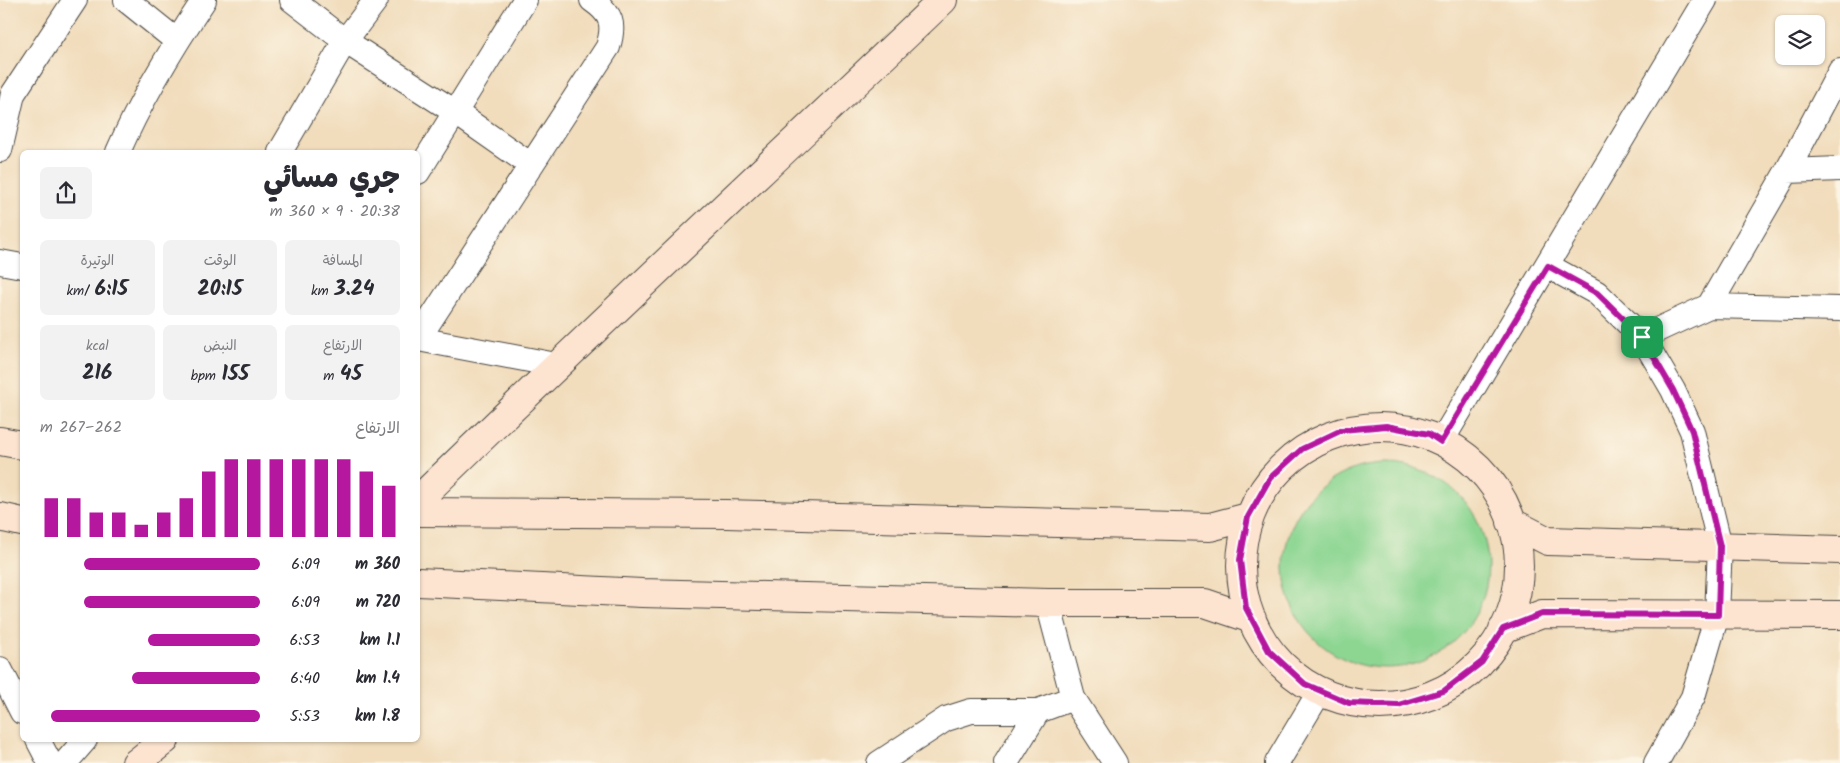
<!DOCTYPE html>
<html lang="ar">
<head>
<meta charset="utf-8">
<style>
  :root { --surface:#fff; --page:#f2f2f3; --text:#2b2b33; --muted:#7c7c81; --accent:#b5179e }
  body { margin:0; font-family:Kalam,"Playpen Sans Arabic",sans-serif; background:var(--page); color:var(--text); direction:rtl; height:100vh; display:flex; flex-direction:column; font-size:19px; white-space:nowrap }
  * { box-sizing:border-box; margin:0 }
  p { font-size:16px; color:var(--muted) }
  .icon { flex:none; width:28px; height:28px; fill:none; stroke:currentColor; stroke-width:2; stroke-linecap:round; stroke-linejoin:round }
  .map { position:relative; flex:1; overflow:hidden; direction:ltr }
  .panel { position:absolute; left:20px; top:150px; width:400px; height:592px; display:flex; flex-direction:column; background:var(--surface); border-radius:8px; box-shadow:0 1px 4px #0004; direction:rtl }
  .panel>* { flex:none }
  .controls { position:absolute; left:1775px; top:15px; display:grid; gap:10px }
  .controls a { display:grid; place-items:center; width:50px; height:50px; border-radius:8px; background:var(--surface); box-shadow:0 1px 4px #0004; font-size:25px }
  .pin { position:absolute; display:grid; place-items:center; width:42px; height:42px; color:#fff; margin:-21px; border-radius:10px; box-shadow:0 2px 8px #0006 }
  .round { display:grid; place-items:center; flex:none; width:52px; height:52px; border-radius:8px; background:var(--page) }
  .overview { display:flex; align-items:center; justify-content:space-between; height:85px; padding:0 20px }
  h1 { font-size:28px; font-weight:800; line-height:38px }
  .figures { display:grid; grid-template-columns:repeat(3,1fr); gap:8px; height:85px; padding:5px 20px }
  .figures div { display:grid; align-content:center; border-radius:8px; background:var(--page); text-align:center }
  .figures b { font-size:21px; font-weight:800 }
  .figures small { font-size:14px; font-weight:400 }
  .figures p { font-size:14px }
  .chart { height:140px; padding:10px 20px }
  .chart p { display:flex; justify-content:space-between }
  .chart svg { width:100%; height:90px; margin-top:5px; stroke:var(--accent); stroke-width:6 }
  ul { padding:0 20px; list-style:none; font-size:16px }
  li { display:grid; grid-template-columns:80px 60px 1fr; align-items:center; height:38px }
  li i { height:12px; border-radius:6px; background:var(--accent) }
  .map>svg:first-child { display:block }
  .green { fill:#8cd692; stroke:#5c805e }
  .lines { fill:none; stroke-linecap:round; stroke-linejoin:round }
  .street-casing { stroke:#494641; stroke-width:26 }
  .secondary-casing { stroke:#494641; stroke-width:30 }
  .street { stroke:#fff; stroke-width:24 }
  .secondary { stroke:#fde4d1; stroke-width:28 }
  .route-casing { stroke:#fff; stroke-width:10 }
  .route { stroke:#b5179e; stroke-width:6 }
</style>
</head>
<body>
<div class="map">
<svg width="1840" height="763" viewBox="0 0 1840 763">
  <rect width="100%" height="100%" fill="#fcf5e5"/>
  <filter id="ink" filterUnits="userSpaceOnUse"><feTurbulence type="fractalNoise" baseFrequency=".02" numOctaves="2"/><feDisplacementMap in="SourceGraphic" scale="10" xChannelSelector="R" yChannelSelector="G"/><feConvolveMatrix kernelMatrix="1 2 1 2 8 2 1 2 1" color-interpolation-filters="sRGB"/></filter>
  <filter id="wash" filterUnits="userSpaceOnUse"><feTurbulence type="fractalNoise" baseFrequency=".0096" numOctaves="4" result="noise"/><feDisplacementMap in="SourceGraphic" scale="20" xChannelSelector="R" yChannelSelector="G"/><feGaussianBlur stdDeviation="1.12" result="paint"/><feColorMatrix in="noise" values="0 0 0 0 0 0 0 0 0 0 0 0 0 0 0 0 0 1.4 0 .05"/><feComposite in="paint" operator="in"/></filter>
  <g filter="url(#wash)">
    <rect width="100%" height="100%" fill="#f1dcbb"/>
    <!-- green -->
    <path class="green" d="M1284 566a102 102 0 1 1 204 0a102 102 0 1 1-204 0Z"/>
  </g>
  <g filter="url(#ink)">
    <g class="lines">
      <defs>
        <path id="street" d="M126,0L177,41
          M292,0L345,41L376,0
          M0,150L13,94L75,0
          M118,152C141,99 172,48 204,0
          M280,152L345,41L455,112L531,165
          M1787,171L1840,169
          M418,172L525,0
          M0,262L22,266
          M1548,266L1597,293L1642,337L1673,390L1692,431L1720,546L1717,615L1693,697L1656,763
          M1709,306L1840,309
          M1642,337L1709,306L1787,171L1840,71
          M418,339L608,47C615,24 612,14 592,0
          M418,339L556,365
          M1441,442L1705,0
          M1048,603L1073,698
          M0,669L22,712
          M38,740L50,763
          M65,763L85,740
          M879,763L946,719L971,711H1038L1073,698L1115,763
          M1006,763L1038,711
          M1277,763L1320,691"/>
        <path id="secondary" d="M1241 566a139 139 0 1 1 278 0a139 139 0 1 1-278 0Z
          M0,441L22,445
          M418,500C591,331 768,167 943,0
          M418,512L726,514L1210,527L1248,517
          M0,517L22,522
          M1511,522L1548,541L1840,550
          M418,582L642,593L1048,603H1205L1252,619
          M1503,629L1542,614L1840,615
          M136,763L165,740"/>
      </defs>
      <!-- street casing -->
      <use href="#street" class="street-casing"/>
      <!-- secondary casing -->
      <use href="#secondary" class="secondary-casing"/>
      <!-- street -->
      <use href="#street" class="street"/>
      <!-- secondary -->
      <use href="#secondary" class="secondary"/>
    </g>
  </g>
  <g class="lines" filter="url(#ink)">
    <defs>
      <path id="route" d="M1548,266L1597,293L1642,337L1673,390L1692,431L1720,546L1718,615L1542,614L1503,629L1482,662L1444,691L1398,705L1349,703L1305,684L1269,651L1246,608L1240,560L1248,517L1270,478L1302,449L1342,430L1386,426L1429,434L1441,442Z"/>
    </defs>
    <!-- route casing -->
    <use href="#route" class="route-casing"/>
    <!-- route -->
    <use href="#route" class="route"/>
  </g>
</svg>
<div class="controls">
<a><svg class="icon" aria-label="layers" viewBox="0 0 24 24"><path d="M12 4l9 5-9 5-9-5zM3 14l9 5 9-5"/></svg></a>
</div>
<div class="pin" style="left:1642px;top:337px;background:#1e9e55"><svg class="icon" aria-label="arrive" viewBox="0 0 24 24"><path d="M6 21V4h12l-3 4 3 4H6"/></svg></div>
<section class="panel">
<div class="overview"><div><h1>جري مسائي</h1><p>20:38 · 9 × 360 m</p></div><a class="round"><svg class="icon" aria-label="share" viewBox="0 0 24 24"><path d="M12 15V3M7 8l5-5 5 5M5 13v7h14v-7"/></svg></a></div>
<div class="figures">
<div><p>المسافة</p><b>3.24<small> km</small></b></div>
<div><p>الوقت</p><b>20:15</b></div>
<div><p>الوتيرة</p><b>6:15<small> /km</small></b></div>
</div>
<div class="figures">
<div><p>الارتفاع</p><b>45<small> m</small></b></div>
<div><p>النبض</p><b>155<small> bpm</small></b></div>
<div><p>kcal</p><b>216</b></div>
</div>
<div class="chart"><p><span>الارتفاع</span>262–267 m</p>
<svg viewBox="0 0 160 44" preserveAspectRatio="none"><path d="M5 44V25M15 44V25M25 44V32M35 44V32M45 44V38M55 44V32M65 44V25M75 44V12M85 44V6M95 44V6M105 44V6M115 44V6M125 44V6M135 44V6M145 44V12M155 44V19"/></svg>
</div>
<ul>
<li><b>360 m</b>6:09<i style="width:80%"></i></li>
<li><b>720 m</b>6:09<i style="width:80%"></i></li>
<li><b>1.1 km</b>6:53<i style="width:51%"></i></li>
<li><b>1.4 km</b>6:40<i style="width:58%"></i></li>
<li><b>1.8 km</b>5:53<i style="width:95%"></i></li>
</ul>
</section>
</div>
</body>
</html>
